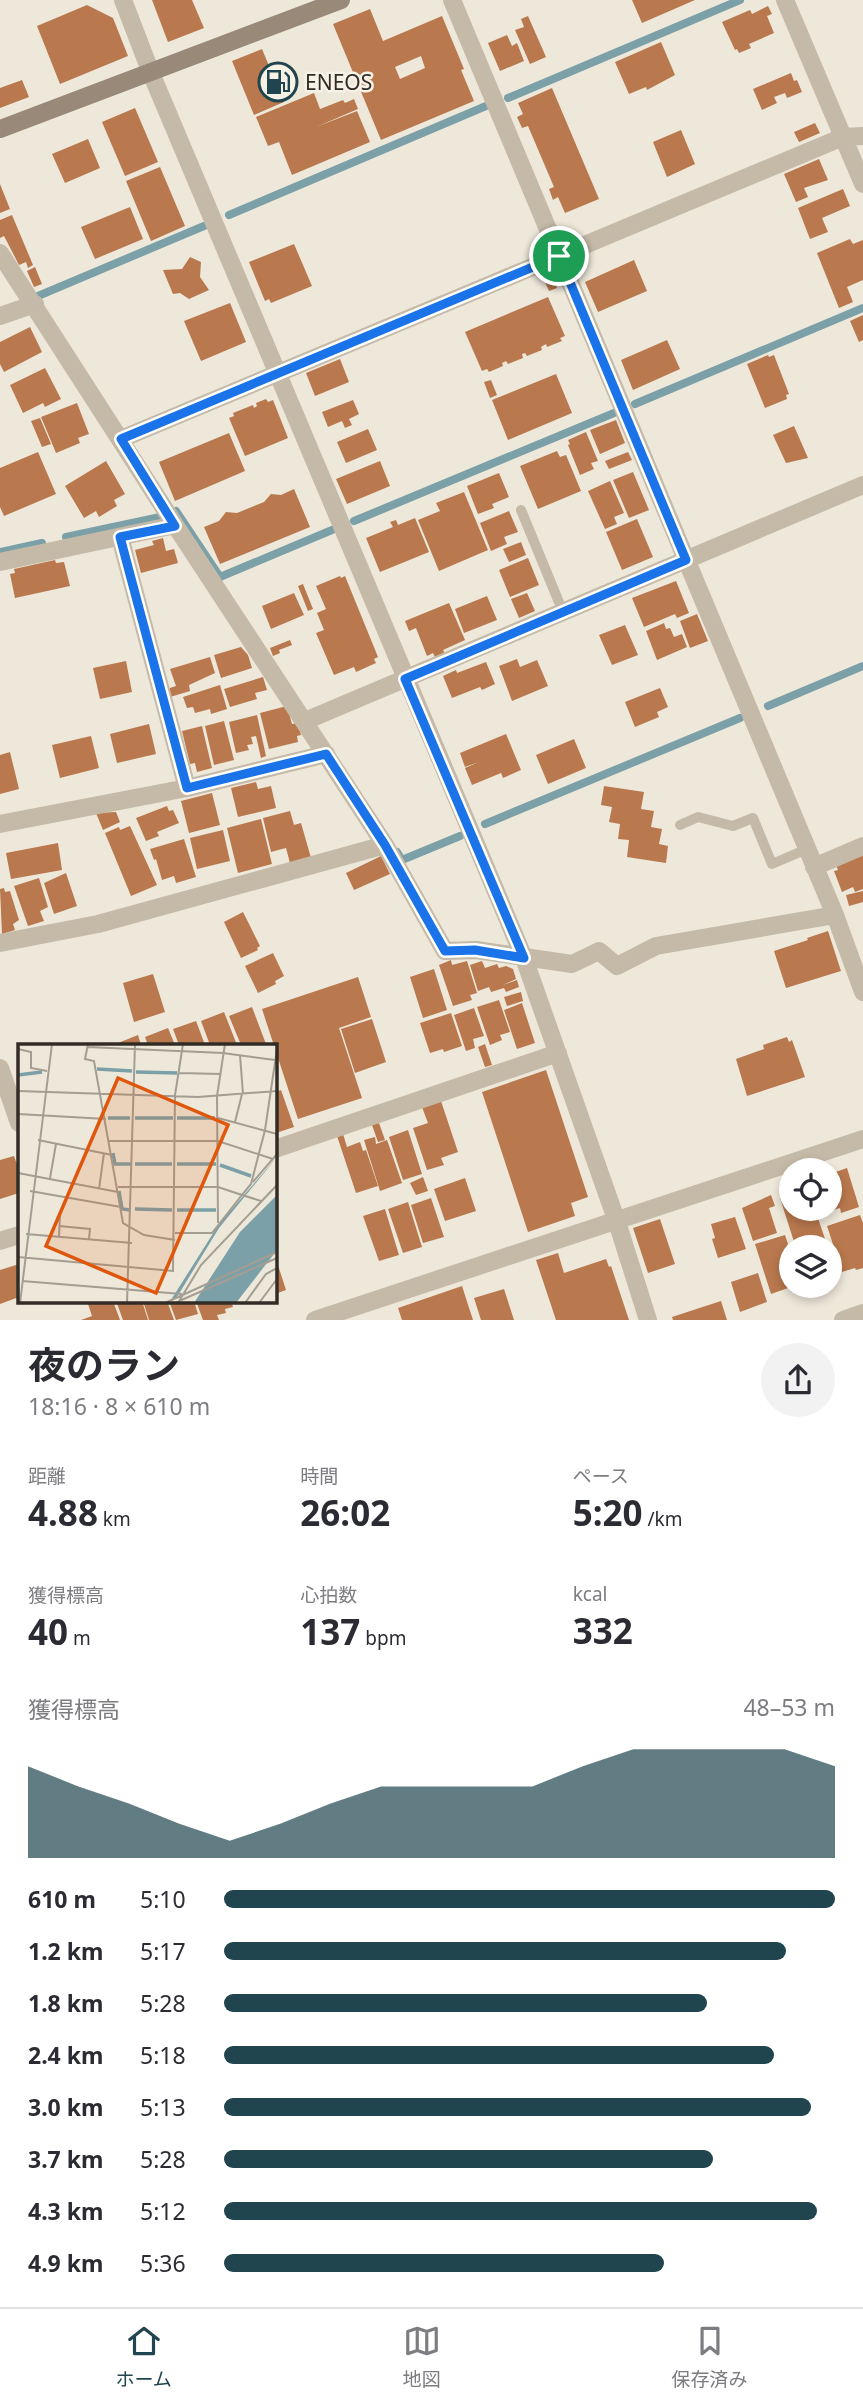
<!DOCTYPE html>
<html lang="ja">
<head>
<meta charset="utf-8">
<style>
  :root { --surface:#fff; --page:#f2f2f3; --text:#2b2b33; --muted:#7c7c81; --line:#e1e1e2; --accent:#21454f }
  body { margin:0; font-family:"Noto Sans","Noto Sans JP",sans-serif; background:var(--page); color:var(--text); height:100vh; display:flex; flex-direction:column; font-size:26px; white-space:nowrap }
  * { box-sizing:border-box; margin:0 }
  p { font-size:23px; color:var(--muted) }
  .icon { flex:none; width:38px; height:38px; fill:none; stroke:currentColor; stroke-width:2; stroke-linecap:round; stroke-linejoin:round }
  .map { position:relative; height:1320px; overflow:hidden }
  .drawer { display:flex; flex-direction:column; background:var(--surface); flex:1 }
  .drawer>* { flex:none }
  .buttons { position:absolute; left:779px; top:1158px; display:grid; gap:14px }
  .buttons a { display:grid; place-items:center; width:63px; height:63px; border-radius:50%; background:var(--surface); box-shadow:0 4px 10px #0003; font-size:35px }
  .pin { position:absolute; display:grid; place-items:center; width:60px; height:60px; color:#fff; margin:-30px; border:4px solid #fff; border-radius:50%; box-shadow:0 2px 7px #0007 }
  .round { display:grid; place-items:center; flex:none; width:74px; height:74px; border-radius:37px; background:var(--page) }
  .headline { display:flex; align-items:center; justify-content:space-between; height:119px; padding:0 28px }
  h1 { font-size:38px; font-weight:700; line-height:52px }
  .figures { display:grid; grid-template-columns:repeat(3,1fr); gap:10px; height:119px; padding:7px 28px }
  .figures div { display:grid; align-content:center }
  .figures b { font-size:35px; font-weight:700 }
  .figures small { font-size:19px; font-weight:400 }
  .figures p { font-size:19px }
  .chart { height:196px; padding:14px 28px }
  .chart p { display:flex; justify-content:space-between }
  .chart svg { width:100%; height:126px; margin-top:7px; fill:var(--accent); opacity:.7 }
  ul { padding:0 28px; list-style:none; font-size:23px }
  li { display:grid; grid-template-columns:112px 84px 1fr; align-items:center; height:52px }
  li i { height:18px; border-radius:9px; background:var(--accent) }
  .menu { display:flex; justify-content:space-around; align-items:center; height:98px; border-top:2px solid var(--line); background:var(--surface); font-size:19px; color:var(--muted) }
  .menu a { display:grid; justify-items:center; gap:4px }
  .menu .on { color:var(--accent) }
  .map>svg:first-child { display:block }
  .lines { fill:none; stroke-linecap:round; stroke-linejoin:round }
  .stream { stroke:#7ca0a8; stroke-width:8 }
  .building { fill:#b9784d; fill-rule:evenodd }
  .lane { stroke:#c5b9a7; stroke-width:10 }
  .street { stroke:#c5b9a7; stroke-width:18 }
  .secondary { stroke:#988979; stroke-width:18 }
  .route-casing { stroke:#fff; stroke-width:14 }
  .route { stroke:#1a73e8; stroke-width:9 }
  .labels { text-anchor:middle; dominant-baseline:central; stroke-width:5; stroke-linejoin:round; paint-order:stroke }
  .poi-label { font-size:21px; fill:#322c27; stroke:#f7f1e6; text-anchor:start }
  .inset-river { fill:none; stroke:#7ca0a8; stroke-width:3.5 }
  .inset-road { fill:none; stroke:#a39d92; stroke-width:2 }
  .view { fill:#df570d; fill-opacity:0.15; stroke:#df570d; stroke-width:3.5 }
  .inset-edge { fill:none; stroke:#322c27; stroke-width:3.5 }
</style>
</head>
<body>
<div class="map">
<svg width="863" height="1320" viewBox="0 0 863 1320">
  <rect width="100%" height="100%" fill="#eee8da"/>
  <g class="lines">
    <!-- stream -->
    <path class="stream" d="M508,98L740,0
      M229,215L486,106
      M38,296L204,226
      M635,404L863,308
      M176,511L220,577L332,530
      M354,521L614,413
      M66,537L165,516
      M0,552L42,543
      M768,706L863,666
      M485,824L740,718
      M397,852L402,860L460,836"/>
  </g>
  <!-- building -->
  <path class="building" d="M152,0H192L204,28L168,42Z
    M632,0H695L642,23Z
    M87,5L113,18L128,56L60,84L37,26Z
    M768,6L772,14L767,16L774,33L749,44L751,48L739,53L737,49L735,50L722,22L750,10L752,14Z
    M370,9L383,41L442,16L464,69L461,70L474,101L381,140L333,24ZM421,56L425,68L400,79L395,67Z
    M528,16L546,57L530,64L515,30L524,27L521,19Z
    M507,35L512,46L517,43L524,61L500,71L488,43Z
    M661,42L675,75L647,90L646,87L629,94L615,62Z
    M262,49L284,102L254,115L232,61Z
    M791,73L794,81L797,80L802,92L787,98L785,93L774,97L777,103L762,110L753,89Z
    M22,80L29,97L0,108V88Z
    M552,88L599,199L565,213L558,197L553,200L549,189L554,187L528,126L522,128L517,117L523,114L518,103Z
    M314,93L320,109L343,100L345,103L354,99L358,109L316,127L357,111L370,142L292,175L279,142L268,146L256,117Z
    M135,108L158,162L125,176L102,122Z
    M815,123L820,133L799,142L794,132Z
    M681,130L695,164L667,177L653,142Z
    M88,139L100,168L65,183L52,154Z
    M819,159L828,180L804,188L808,197L796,202L784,174Z
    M160,167L185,226L151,241L126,181Z
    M0,184L10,209L0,213Z
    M843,189L850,206L822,218L828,232L810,239L798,208Z
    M130,207L143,239L95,259L81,227Z
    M12,215L33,265L28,268L26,262L19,265L4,236L0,238V220Z
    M850,239L853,244L863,240V280L847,287L853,302L839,308L817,253Z
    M294,244L312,286L271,303L269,299L265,301L249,262Z
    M190,257L201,262L200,277L209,290L189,299L180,293L173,294L163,270L182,269Z
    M634,260L647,291L598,312L585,282Z
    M35,267L42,284L34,287L27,271Z
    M550,271L557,288L549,291L542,275Z
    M548,297L565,336L560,338L562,341L547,347L546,344L541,347L542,350L527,356L525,353L522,354L523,358L508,364L506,361L502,363L503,366L489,372L487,369L482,371L465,332Z
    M230,303L246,342L201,361L184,321Z
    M863,315V340L859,342L850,321Z
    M30,327L42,352L4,372L0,364V342Z
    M667,340L680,369L633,390L621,360Z
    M768,355L769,357L774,355L789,394L786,395L787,399L765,408L747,364Z
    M340,359L349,382L315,396L306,373Z
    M45,368L61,399L45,407L43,403L23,413L10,385Z
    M556,374L572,413L508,440L492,400Z
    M491,380L497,395L490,398L484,382Z
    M266,399L268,402L273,400L288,438L245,456L229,418L234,416L233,413L253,405L254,408L257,406L256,403Z
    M353,400L359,414L349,419L352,425L345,428L342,421L328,427L322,412Z
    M77,403L89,434L78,438L80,443L56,453L41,417Z
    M40,418L51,444L42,447L31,421Z
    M616,420L625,443L600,454L590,430Z
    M794,426L808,458L786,463L773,435Z
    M368,429L377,450L346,463L337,442Z
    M586,432L598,461L591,463L594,469L580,475L568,445L570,444L568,440Z
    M229,433L245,471L175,501L159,462Z
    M557,451L560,457L566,455L581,491L538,509L520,466Z
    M38,452L56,494L4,516L0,507V468Z
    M628,452L632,460L609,469L605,461Z
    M106,461L125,494L114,500L117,506L99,517L96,511L84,518L65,486Z
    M380,461L390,486L347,504L336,479Z
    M633,472L649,510L629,518L613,480Z
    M499,473L509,497L492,504L494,508L478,514L467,486Z
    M610,481L624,513L614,517L617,524L605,529L588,491Z
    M294,489L310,527L220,564L204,527L219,521L226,512L237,513L264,502L271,494L281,495Z
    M464,492L488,550L439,571L418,520L440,511L436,503Z
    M509,511L518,532L504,537L507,544L491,551L480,523Z
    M415,518L429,552L380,572L366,538L393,527L390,522L396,520L398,525Z
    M637,519L653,557L622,570L606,532Z
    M163,538L166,551L174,549L178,563L141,573L135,550L154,545L152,541Z
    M521,542L526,555L509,562L503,549Z
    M528,558L539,585L510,597L499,570Z
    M55,560L56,563L64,562L70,586L15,598L10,574L15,573L14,569Z
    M340,576L341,578L345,576L378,657L374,659L376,663L356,672L354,667L334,675L316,633L324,630L317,613L326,609L316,586Z
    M676,581L689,613L677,618L675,614L644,627L632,598Z
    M303,584L313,609L308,611L298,586Z
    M294,593L304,615L271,629L262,606Z
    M527,593L535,611L519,618L511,599Z
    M487,596L497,620L464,633L455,609Z
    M449,603L465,640L443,650L445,654L435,657L433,653L427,656L416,628L409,631L405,621Z
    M697,614L708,641L690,648L680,621Z
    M664,623L666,629L670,628L674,637L682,634L687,647L657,660L646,631Z
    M625,625L638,655L612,665L599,635Z
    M290,640L292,645L279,650L280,653L273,656L270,648Z
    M241,647L248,655L252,668L221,678L214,655Z
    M210,657L215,673L189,685L190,691L170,697L167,689L176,686L170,669Z
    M517,659L520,667L537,660L548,686L512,701L499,666Z
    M126,661L132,692L100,699L93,668Z
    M486,662L495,684L482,690L480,687L452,698L443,676L456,670L457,673Z
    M263,677L267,690L255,693L257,699L230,707L224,689Z
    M220,685L227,709L211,714L210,709L195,713L193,707L187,708L183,697Z
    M660,688L668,707L657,712L659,717L635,727L625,702Z
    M287,706L292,724L298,723L301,735L297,736L298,742L269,749L260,713Z
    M257,715L266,756L261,758L256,736L251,737L253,744L247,745L249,750L236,753L229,722Z
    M224,721L234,760L214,765L205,726Z
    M149,724L156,754L117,763L110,734Z
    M202,726L212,768L197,772L195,763L190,764L182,731Z
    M506,734L521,770L503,778L501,773L472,785L465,768L479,762L465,767L460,753Z
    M91,736L99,768L60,778L52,745Z
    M574,739L586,768L548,784L536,755Z
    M10,752L19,789L0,794V755Z
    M256,782L258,789L271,786L276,808L238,817L231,788Z
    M604,786L644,792L641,809L654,811L651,827L662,829L659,844L668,846L666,863L627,857L629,840L618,839L620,824L609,822L612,807L601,805Z
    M212,793L220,825L189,833L181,801Z
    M167,806L169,811L173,810L179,823L157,832L159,836L146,841L136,818Z
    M290,811L294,825L301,823L311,858L290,863L286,848L271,852L263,818Z
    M116,812L120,822L103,830L96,813Z
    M261,819L272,864L238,873L227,828Z
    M130,826L157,885L131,896L105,833L119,827L120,830Z
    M223,830L230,861L197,869L190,838Z
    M184,839L196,877L176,883L174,876L162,880L156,859L154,860L150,849Z
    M58,843L62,870L11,879L6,853Z
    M863,854V889L855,892L853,887L842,892L834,871L838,870L836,865Z
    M381,856L390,874L354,890L346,873Z
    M66,873L77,906L54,914L44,883Z
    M39,878L48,907L40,911L44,921L28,926L14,886Z
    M4,888L5,892L10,891L19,920L13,924L15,930L2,934L0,889Z
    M863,891V902L849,906L846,895Z
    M243,912L260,946L257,948L258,950L241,958L224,922Z
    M828,931L841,971L786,988L774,951L808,940L807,938Z
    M273,953L284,976L275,981L276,984L258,993L245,966Z
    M451,960L452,965L467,961L477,993L470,995L472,1000L453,1006L439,965Z
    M482,961L485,968L497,964L499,968L506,966L513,969L516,979L503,985L517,980L519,987L506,992L504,988L491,992L489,987L478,991L470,965Z
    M434,969L447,1010L423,1018L410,977Z
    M153,974L165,1012L134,1022L123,983Z
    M358,977L371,1017L339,1028L362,1098L298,1119L262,1009Z
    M521,992L523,1001L507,1006L504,997Z
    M499,1000L510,1032L500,1035L502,1040L490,1045L477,1007Z
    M522,1003L535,1043L517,1049L504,1010Z
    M252,1007L266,1044L241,1045L229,1016Z
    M474,1008L484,1036L473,1039L475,1048L466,1051L454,1015Z
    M224,1012L237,1045H210L201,1021Z
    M451,1013L462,1046L444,1052L443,1049L430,1053L420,1023Z
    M372,1019L386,1062L355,1073L341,1029Z
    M196,1021L205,1045H179L173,1029Z
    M168,1028L175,1045H148L145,1037Z
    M138,1035L141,1045H119L118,1043Z
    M787,1037L789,1042L792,1040L805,1077L747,1096L736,1059L764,1049L763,1045Z
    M485,1044L492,1065L485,1067L478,1047Z
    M546,1070L588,1197L571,1203L575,1216L528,1232L482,1092Z
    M281,1090L294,1127L276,1133L275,1092Z
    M441,1101L458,1152L441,1158L444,1165L427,1170L413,1128L428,1123L422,1107Z
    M379,1123L385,1140L378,1142L372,1125Z
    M408,1130L422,1174L403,1180L389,1137Z
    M343,1134L347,1147L360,1142L363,1151L366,1150L378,1186L356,1193L337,1136Z
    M375,1137L376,1144L387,1140L402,1183L380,1191L364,1140Z
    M14,1156L19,1170V1193L0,1199V1160Z
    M847,1168L859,1207L841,1213L840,1208L821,1214L819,1209H830V1174Z
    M423,1177L428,1191L416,1195L410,1183Z
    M465,1178L476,1211L445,1221L434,1189Z
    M791,1194V1209H815L828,1248H796L780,1198Z
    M771,1195L775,1206L769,1208L777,1233L753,1241L742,1208Z
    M431,1198L444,1237L423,1243L411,1205Z
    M408,1202L422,1247L403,1253L388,1209Z
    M385,1209L399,1255L379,1261L363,1216Z
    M860,1215L863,1223V1268L856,1270L855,1268L842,1272L827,1226Z
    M735,1217L746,1249L718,1258L712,1239L715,1238L711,1224Z
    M660,1219L675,1264L648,1273L633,1228Z
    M785,1235L791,1253V1287L771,1294L755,1244Z
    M558,1253L564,1273L606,1259L609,1267L611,1266L629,1320H556L536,1260Z
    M275,1256L286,1290L275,1294Z
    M19,1264V1297L0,1304V1270Z
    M758,1273L767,1302L740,1312L731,1282Z
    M462,1286L473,1320H402L398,1308Z
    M504,1289L514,1320H481L474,1298Z
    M99,1301H113L120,1320H81L92,1316L88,1304Z
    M116,1301H142L148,1320H123Z
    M143,1301H167L174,1320H149Z
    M169,1301H194L198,1314L176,1320Z
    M196,1301H231L233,1307L225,1309L226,1313L217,1315L219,1320H203Z
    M721,1301L727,1320H673L672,1317Z"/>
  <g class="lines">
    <!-- lane -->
    <path class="lane" d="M521,510L563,612
      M680,825L698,817L733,826L753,818L772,864L807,849"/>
    <!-- street -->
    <path class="street" d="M123,0L151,73L524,958L617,1222L648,1320
      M452,0L835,915L863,992
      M785,0L863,184
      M0,253L175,525L385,845L445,951L476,950L572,964L599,951L617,966L656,946L835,915
      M0,316L35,304
      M121,439L843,137L863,136
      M120,537L187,788
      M0,562L175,525
      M305,721L863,485
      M0,824L187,788L326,754
      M814,867L863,846
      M0,943L98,924L385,845
      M0,1068L19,1123
      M275,1149L558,1053
      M0,1241L19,1235
      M315,1320L863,1139
      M843,1320L863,1313"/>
    <!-- secondary -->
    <path class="secondary" d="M0,129L341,0"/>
  </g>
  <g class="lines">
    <defs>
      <path id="route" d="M559,256L686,560L405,679L524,958L475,950L445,951L385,845L326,754L187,788L120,537L175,526L121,439Z"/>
    </defs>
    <!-- route casing -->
    <use href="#route" class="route-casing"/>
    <!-- route -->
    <use href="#route" class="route"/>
  </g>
  <!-- icons -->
  <defs>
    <symbol id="fuel-ring" viewBox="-11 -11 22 22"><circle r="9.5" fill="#f7f1e6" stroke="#21454f" stroke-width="1.5"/><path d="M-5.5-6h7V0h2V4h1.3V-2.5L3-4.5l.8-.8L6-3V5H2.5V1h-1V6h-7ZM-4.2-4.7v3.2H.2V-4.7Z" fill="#21454f"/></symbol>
  </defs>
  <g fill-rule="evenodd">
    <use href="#fuel-ring" x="256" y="60" width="44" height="44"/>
  </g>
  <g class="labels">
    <!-- poi labels -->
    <g class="poi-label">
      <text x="305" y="82">ENEOS</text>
    </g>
  </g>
  <!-- overview -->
  <g transform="translate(18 1044)">
    <rect width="259" height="259" fill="#eee8da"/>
    <path d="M259,113L201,184L159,253L151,259L201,180ZM259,151V206L218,259H176L222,188Z" fill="#7ca0a8"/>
    <path class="inset-river" d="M79,25L114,27M118,28L159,29M0,31L24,28M90,74H112M117,74H155M159,74H197M95,109L97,120H113M117,120H154M159,120H198M202,121L233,132M101,147L104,165L112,166M117,165L154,166M159,166H198"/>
    <path class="inset-road" d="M70,0L67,15L76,17L105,179L126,191L157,196M69,3L205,9L257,16M0,5L13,8V24L29,27M222,11L225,50M161,29L203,30M0,47L180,53L259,47M0,70L88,75M200,74L259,90M217,78L224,50M20,96L94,111M91,97H200L255,115M0,129L100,148M32,134L38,100M235,138L259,110M100,143H200L224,151L233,140L247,86L259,5M81,145L86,109M12,147L103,163M200,179L199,52L207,0M41,182L72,185L71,195M157,189H194L224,151L243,157M8,190L114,199M41,193L42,170M0,213L155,227L157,51L165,0M4,237L164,250M159,258L259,214M2,259L34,0M109,259L117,0M147,259L259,208M160,259L183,221L259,141M227,259L248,230L259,224M241,259L259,235"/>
    <path class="view" d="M100,34L210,81L138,249L28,202Z"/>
    <rect width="259" height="259" class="inset-edge"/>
  </g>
</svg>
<div class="buttons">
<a><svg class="icon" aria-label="locate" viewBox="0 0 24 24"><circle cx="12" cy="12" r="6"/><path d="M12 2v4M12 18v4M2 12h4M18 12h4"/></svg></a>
<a><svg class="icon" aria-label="layers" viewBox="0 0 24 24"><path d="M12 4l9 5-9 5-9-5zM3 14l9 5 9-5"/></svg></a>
</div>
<div class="pin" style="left:559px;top:256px;background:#1e9e55"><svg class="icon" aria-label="arrive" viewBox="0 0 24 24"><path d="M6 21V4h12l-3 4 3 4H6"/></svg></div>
</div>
<section class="drawer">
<div class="headline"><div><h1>夜のラン</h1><p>18:16 · 8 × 610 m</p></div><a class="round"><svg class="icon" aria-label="share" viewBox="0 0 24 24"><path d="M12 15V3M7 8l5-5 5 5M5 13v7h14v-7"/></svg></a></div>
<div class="figures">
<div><p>距離</p><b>4.88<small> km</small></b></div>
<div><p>時間</p><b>26:02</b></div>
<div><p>ペース</p><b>5:20<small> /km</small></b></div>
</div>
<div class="figures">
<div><p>獲得標高</p><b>40<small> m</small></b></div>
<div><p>心拍数</p><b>137<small> bpm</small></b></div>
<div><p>kcal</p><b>332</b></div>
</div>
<div class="chart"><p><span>獲得標高</span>48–53 m</p>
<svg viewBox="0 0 160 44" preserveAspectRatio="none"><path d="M0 44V12L10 19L20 25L30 32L40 38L50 32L60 25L70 19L80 19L90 19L100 19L110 12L120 6L130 6L140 6L150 6L160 12V44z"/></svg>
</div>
<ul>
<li><b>610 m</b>5:10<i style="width:100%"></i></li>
<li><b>1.2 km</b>5:17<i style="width:92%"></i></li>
<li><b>1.8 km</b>5:28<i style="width:79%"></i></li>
<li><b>2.4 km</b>5:18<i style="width:90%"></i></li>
<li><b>3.0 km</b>5:13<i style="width:96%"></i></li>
<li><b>3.7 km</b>5:28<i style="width:80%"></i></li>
<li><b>4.3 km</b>5:12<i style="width:97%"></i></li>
<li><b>4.9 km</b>5:36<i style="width:72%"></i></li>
</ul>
</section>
<nav class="menu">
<a class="on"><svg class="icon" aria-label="home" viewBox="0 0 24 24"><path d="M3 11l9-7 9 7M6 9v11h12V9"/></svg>ホーム</a>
<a><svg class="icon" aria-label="map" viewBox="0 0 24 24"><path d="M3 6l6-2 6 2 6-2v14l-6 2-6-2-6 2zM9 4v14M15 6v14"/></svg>地図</a>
<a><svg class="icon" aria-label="saved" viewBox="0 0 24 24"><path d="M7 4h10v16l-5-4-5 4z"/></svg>保存済み</a>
</nav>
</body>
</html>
